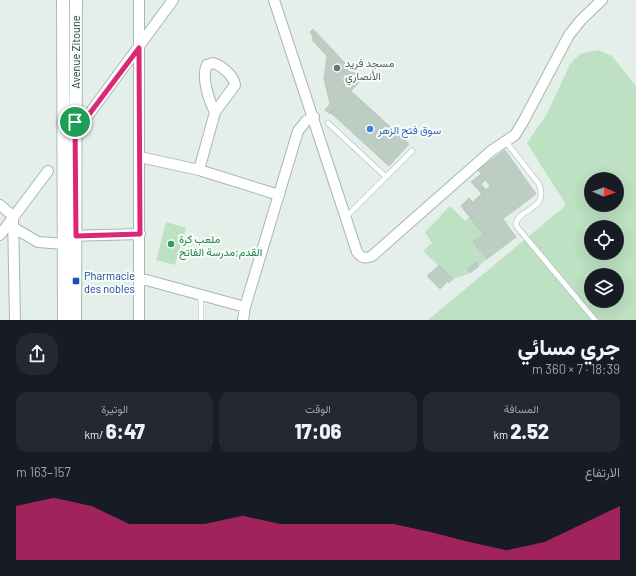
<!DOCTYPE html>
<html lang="ar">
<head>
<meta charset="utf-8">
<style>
  :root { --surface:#171b24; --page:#242831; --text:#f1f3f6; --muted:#9ea1a6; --accent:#db2777 }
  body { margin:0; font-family:Barlow,Vazirmatn,sans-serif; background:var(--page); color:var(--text); direction:rtl; height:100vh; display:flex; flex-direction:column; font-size:15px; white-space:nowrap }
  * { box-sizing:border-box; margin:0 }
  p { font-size:13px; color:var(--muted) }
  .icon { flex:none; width:22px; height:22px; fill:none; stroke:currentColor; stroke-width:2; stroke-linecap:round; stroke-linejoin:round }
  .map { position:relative; height:320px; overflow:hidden; direction:ltr }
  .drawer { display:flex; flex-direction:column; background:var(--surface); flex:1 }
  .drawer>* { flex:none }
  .needle { width:26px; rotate:92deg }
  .fabs { position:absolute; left:584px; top:172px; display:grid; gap:8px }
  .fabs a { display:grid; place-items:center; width:40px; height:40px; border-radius:50%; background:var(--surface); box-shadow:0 4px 16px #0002; font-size:20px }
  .pin { position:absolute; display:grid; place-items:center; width:34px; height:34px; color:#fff; margin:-17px; border:2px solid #fff; border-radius:50%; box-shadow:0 1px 4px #0007 }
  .round { display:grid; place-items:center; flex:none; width:42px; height:42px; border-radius:16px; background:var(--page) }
  .headline { display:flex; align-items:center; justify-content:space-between; height:68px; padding:0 16px }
  h1 { font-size:22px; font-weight:800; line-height:30px }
  .stats { display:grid; grid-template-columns:repeat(3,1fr); gap:6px; height:68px; padding:4px 16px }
  .stats div { display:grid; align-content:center; border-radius:10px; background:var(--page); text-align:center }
  .stats b { font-size:20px; font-weight:800 }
  .stats small { font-size:11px; font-weight:400 }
  .stats p { font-size:11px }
  .chart { height:112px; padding:8px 16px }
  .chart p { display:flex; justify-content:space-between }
  .chart svg { width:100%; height:72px; margin-top:4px; fill:var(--accent); opacity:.7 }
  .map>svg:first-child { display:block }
  .green { fill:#bde1c2; fill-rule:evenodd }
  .building { fill:#bdcdc4; stroke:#b7c9bf }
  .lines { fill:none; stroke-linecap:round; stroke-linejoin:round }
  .service-casing { stroke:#a7b8af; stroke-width:6 }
  .minor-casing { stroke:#a7b8af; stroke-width:12 }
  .secondary-casing { stroke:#a5beb2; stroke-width:14 }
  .service { stroke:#fff; stroke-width:5 }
  .minor { stroke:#fff; stroke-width:10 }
  .secondary { stroke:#fff; stroke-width:12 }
  .route-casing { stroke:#fff; stroke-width:8 }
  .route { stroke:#db2777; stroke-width:5 }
  .worship-dot { fill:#6b7280; stroke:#f6fbf8; stroke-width:1.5 }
  .shop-dot { fill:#3f7fe0; stroke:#f6fbf8; stroke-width:1.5 }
  .leisure-dot { fill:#2e9e5b; stroke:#f6fbf8; stroke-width:1.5 }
  .transit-dot { fill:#1a4fb4; stroke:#f6fbf8; stroke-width:1.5 }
  .labels { text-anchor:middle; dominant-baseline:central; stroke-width:4; stroke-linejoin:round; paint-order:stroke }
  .street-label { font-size:11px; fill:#234235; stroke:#f6fbf8 }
  .worship-label { font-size:11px; fill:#5b616d; stroke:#f6fbf8; text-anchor:start }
  .shop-label { font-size:11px; fill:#366cbe; stroke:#f6fbf8; text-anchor:start }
  .leisure-label { font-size:11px; fill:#27864d; stroke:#f6fbf8; text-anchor:start }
  .transit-label { font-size:11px; fill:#164399; stroke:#f6fbf8; text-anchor:start }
</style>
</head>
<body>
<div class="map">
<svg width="636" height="320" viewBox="0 0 636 320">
  <rect width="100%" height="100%" fill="#e5efe9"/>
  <!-- green -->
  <path class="green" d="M598,50L612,56L636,86V320H428L564,207L565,203L527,143L547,114L570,64L580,54ZM591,179H617V205H591ZM591,227H617V253H591ZM591,275H617V301H591Z
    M450,206L465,221L470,217L483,234L473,242L487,259L470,273L453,279L423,251L432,243L425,232Z
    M166,222L186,228L175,265L156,260Z"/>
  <!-- building -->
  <path class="building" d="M313,29L361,80L330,114L325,110L330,104L324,79L327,56L313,41L312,35L310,32Z
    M351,91L409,144L389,166L331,113Z
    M505,150L536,194L483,234L464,210L490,186L478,170Z
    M481,174L485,180L481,184L486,190L482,194L471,182Z
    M469,198L473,202L464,210L461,206Z
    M503,219L516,237L487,259L473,242Z
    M476,262L479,266L470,273L467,269Z
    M439,265L453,279L449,283L448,281L440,289L427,276Z"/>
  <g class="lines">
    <defs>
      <path id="service" d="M328,123L386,177
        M506,142L539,184C549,211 519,207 516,224L517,227L595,320
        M346,217L412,151
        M201,320V295"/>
      <path id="minor" d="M274,0L357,252C361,258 365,259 372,256L491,151L515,135L523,122L569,35L581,20L602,0
        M75,122L84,121L173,0
        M140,157L199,170L279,195
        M199,170L215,112L235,85C234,76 221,65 213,63L207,65C201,77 209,101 215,112
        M0,205L13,216L15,320
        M14,228L38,242L64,244
        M0,235L48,171
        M68,236L140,234
        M139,278L245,307
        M139,320V0
        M243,320L245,307L298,131L306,121L314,117"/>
      <path id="secondary" d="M63,0L64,320
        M75,320L76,0"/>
    </defs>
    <!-- service casing -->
    <use href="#service" class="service-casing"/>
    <!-- minor casing -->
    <use href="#minor" class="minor-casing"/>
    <!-- secondary casing -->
    <use href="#secondary" class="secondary-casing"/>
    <!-- service -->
    <use href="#service" class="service"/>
    <!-- minor -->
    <use href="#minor" class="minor"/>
    <!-- secondary -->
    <use href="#secondary" class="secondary"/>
  </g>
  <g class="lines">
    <defs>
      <path id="route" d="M139,48L140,234L76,236L75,122L84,121Z"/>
    </defs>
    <!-- route casing -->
    <use href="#route" class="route-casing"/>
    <!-- route -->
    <use href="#route" class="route"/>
  </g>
  <!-- markers -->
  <circle class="worship-dot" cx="337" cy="68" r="4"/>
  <circle class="shop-dot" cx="370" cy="129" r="4"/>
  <circle class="leisure-dot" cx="171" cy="244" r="4"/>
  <rect class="transit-dot" x="72" y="277" width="8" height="8" rx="2"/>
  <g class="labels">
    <!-- street labels -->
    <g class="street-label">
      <text transform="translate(75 52) rotate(-90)">Avenue Zitoune</text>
    </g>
    <!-- worship labels -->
    <g class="worship-label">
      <text x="345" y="62">مسجد فريد<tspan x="345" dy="13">الأنصاري</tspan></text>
    </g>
    <!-- shop labels -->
    <g class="shop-label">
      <text x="378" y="129">سوق فتح الزهر</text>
    </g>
    <!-- leisure labels -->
    <g class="leisure-label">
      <text x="179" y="238">ملعب كرة<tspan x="179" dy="13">القدم;مدرسة الفاتح</tspan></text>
    </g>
    <!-- transit labels -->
    <g class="transit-label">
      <text x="84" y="275">Pharmacie<tspan x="84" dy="13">des nobles</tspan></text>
    </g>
  </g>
</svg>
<div class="fabs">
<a><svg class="needle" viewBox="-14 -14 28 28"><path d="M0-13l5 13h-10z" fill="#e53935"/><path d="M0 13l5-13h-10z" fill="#9ea1a6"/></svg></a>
<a><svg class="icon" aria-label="locate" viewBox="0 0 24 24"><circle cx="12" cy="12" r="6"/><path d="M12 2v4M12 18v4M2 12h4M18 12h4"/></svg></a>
<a><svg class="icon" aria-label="layers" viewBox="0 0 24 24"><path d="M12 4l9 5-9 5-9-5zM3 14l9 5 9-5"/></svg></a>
</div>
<div class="pin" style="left:75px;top:122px;background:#1e9e55"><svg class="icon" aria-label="arrive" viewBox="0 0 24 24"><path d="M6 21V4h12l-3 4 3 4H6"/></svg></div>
</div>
<section class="drawer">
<div class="headline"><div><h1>جري مسائي</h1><p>18:39 · 7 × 360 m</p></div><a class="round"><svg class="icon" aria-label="share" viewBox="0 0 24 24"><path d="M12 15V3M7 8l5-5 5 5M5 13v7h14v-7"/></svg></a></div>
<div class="stats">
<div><p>المسافة</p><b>2.52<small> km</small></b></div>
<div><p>الوقت</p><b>17:06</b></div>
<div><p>الوتيرة</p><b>6:47<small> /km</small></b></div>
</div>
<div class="chart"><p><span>الارتفاع</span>157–163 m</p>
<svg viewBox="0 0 160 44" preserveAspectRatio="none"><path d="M0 44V11L10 6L20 11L30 22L40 22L50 22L60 17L70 22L80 22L90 22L100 22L110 27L120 33L130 38L140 33L150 22L160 11V44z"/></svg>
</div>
</section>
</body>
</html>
